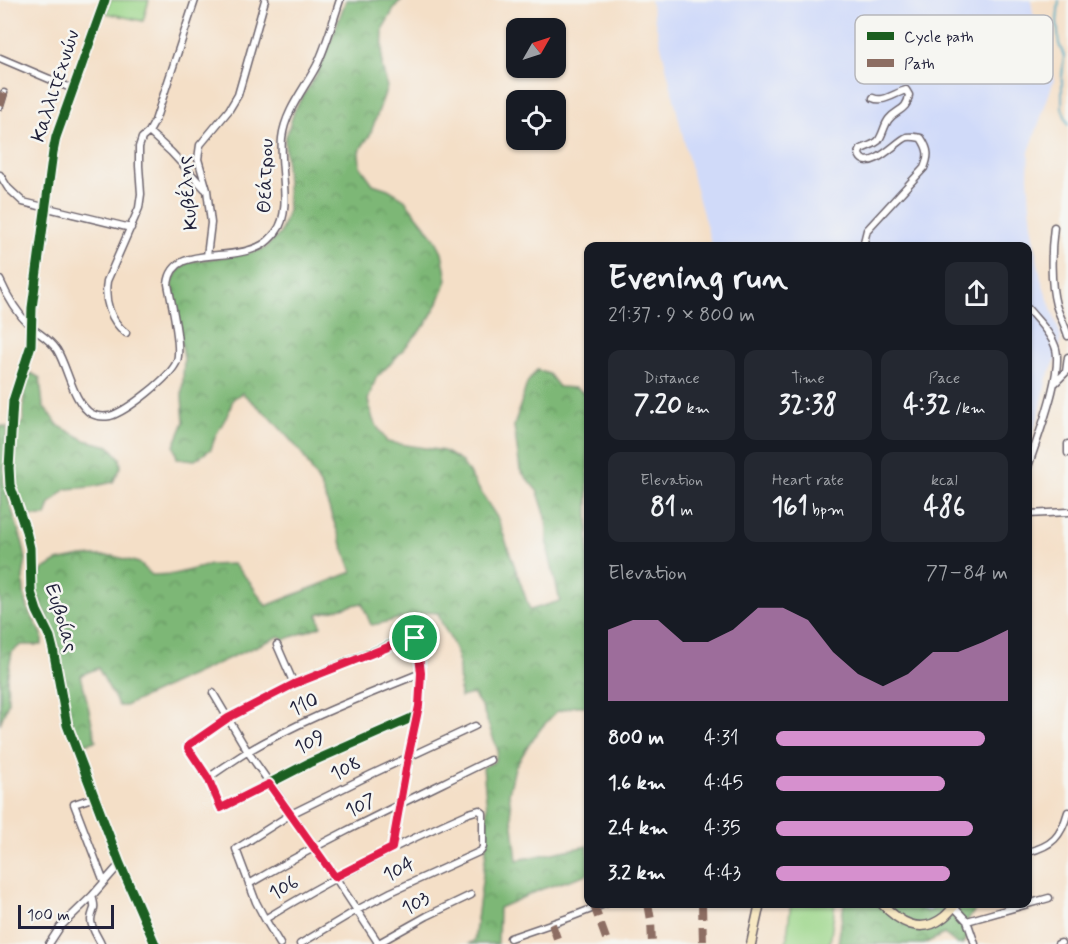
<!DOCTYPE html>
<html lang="en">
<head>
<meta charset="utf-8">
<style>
  :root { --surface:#171b24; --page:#242831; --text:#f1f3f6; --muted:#9ea1a6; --accent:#d690ce }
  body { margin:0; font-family:Mynerve,sans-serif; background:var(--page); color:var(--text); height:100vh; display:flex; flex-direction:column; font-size:22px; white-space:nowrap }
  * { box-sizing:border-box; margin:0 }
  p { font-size:20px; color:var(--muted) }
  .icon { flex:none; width:33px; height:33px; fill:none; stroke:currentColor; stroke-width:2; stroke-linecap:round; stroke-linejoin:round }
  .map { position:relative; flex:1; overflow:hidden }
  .panel { position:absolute; left:584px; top:242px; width:448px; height:666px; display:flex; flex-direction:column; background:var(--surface); border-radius:12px; box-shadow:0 2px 4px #0004 }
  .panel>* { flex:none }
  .needle { width:39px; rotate:51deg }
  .buttons { position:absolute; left:506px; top:18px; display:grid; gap:12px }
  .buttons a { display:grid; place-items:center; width:60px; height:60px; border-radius:12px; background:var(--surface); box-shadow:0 2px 4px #0004; font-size:30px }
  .scale { position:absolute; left:18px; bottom:15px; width:96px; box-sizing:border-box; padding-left:6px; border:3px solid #22223b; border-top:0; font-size:16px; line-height:21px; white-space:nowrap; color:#22223b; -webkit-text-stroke:4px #f6f6f2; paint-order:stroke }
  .pin { position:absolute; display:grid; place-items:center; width:51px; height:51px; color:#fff; margin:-26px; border:3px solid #fff; border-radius:50%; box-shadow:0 2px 6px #0007 }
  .round { display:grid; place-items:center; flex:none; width:63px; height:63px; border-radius:12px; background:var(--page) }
  .headline { display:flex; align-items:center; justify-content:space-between; height:102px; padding:0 24px }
  h1 { font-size:33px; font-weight:700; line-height:45px }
  .figures { display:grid; grid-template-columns:repeat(3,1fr); gap:9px; height:102px; padding:6px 24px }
  .figures div { display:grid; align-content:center; border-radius:12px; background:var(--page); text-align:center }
  .figures b { font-size:26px; font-weight:700 }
  .figures small { font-size:16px; font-weight:400 }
  .figures p { font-size:16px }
  .chart { height:168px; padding:12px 24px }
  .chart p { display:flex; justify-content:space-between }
  .chart svg { width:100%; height:108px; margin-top:6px; fill:var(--accent); opacity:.7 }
  ul { padding:0 24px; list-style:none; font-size:20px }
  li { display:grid; grid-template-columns:96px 72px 1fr; align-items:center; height:45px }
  li i { height:15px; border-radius:8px; background:var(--accent) }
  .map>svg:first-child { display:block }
  .built { fill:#d0daf9 }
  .green { fill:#9cd68a; stroke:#5f7c62; stroke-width:1.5 }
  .forest { fill:url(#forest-crowns); stroke:#506c58; stroke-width:1.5 }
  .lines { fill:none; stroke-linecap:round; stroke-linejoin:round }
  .stream { stroke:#43a8c3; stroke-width:2 }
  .minor-casing { stroke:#6c646c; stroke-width:9 }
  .tertiary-casing { stroke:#6c646c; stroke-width:10 }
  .secondary-casing { stroke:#6c646c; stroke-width:11 }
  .minor { stroke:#fff; stroke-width:6 }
  .tertiary { stroke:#fff; stroke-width:8 }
  .secondary { stroke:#f7e8c3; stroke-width:8 }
  .quiet { stroke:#8d6e63; stroke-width:8; stroke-dasharray:15 8; stroke-linecap:butt }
  .cycleway-casing { stroke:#f6f6f2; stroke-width:13 }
  .cycleway { stroke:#1b5e20; stroke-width:9 }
  .route-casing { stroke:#fff; stroke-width:12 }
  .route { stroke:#e11d48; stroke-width:8 }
  .labels { text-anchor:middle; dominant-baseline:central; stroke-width:5; stroke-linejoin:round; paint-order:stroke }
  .street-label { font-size:20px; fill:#22223b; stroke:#f6f6f2 }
  .key { fill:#f6f6f2; stroke:#b6b6bb; stroke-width:1.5 }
  .key-label { font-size:16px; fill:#22223b }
</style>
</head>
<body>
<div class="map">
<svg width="1068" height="944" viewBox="0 0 1068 944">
  <defs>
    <pattern id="forest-crowns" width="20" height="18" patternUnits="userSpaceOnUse" patternTransform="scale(1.5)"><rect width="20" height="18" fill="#7db776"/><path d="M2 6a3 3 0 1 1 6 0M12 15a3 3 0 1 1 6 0" fill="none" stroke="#669462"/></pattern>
  </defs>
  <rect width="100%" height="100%" fill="#f6f6f2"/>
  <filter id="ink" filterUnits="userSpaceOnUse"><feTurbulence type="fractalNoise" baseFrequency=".0167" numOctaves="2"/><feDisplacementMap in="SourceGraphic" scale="12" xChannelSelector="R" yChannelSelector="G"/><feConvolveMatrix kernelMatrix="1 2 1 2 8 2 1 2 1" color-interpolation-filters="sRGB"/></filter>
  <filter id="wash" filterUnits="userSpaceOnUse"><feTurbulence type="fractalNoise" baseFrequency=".008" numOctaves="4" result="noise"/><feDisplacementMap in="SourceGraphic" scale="24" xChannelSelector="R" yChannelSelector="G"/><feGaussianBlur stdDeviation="1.35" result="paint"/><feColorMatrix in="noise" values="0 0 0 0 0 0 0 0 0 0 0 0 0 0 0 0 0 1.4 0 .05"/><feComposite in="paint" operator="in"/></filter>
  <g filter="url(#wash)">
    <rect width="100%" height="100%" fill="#f4dfc7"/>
    <!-- built -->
    <path class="built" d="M650,0H1031L1033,13L1054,80L1029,152L1028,176L1030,206L1034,241L1041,279L1061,336L1059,353L1047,378L1039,416L1028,446V246H712L695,186Z
      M907,903H943L928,912Z"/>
    <!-- green -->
    <path class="green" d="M110,0H149L143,21L106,13Z
      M791,903H835L830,944H786Z"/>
    <!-- forest -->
    <path class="forest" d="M346,0H402L397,4L383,28L382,66L387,87L370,135L359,151L360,166L373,184L388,189L403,198L434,237L442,252L447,280L437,305L426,324L393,361L376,378L368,400L373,420L387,442L444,451L462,462L498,519L530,610L560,601L548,550L546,517L538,492L520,470L514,426L527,383L537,370L549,374L559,387L575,388L588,395V706H575L556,712L542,727L528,746L515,767L509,793L517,860L588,846V874L542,889L499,908L498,944H468L474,941L486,852L487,809L483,767L494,762L498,751L482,707L473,694L460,697C459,679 461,660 453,644C448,633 441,625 438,613C417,610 392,623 371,625L362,603L318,614L321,626L284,640L280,636L236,655L125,706H119L98,668L81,675L96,741L79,745L69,714L59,648L46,614L36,593V580L42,570L57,561L81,556H113L139,563L152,575L174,574L210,565L233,564L249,581L266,606L352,572L321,486L301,452L271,418L242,393L233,399L229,412L216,435L211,449L195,460L177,458L174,446L184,422L182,397L184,358L172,283C176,273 179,268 189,262L243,254L264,249L280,234L288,211L285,139L295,109L315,77L326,54Z
      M31,373L40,378L43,406L59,426L85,440L109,446L120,458L121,467L113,482L91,487L66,489L50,504L46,516H31L22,511L13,485L15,431L23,421L24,382Z
      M1,426L7,427L4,481L8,498L23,544L26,559L23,577L24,593L29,612L42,634V645H21L12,652L7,679L8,703L0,724V427Z
      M844,903H907L928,912L943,903H980L967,921L971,934L962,944H957L944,934L924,944H838Z"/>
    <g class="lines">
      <!-- stream -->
      <path class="stream" d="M1059,0L1057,22L1059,44L1064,56L1062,77V108L1068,125"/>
    </g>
  </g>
  <g filter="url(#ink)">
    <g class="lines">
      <defs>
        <path id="minor" d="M0,58L73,89
          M0,106L4,93
          M149,132L171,152L205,189
          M0,175L8,188L23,202L131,228
          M1054,227C1051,250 1050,282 1056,305C1059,315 1065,325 1068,336
          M863,246L867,230L924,168C929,156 929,150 921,138C916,137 912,136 907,137C897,141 872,170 861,158C858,154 859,153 861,149C866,147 873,145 878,141C883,135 884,125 889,119C897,109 907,111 909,95L906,90C895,93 883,103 873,98
          M207,256L211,223L207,190L198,159L200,145L229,110L238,95L265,0
          M0,280C8,298 16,312 30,326C39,334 50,339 57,350C68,368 73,403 92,414C98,417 104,417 110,416C127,411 171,377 177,361C182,346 171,301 168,284C171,257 197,257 218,255C232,254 250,252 262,245C267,242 272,237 276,232C293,211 279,165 282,138C285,111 305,88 317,65C327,44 333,21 340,0
          M1028,309C1037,320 1050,332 1055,346C1065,370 1036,441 1028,467
          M126,333C110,321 104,300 107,281L139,208L141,194L139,166V147L142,138L149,132L155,121L195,0
          M1055,383L1066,372L1068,357
          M1068,444V453
          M1028,514L1068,512
          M277,645L294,684
          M213,693L248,752L335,877L379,944
          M208,778C221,769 234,760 247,752C301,720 362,697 421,673
          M95,797L74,804L104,882
          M392,848L408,758L419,706L421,673L418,642L415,638H411L400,641L294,684L228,718L190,744L188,747L190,751L208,778L221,808L309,763L416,716
          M1028,852C1052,846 1061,837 1068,812
          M249,884C327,838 409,800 490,760
          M92,896C97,912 92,908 91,920C91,928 98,937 101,944
          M954,907L967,921L975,944
          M265,919C330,879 398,844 469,813L479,810L483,813V847L481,851L391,892L357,910L300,944
          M967,921L1049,898
          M510,938L568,918L607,903
          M49,944L60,927L92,896L120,864
          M280,944L265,919L256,902L236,849L291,814L372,774L475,726
          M377,944L427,916L471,895
          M1058,944L1061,943"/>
        <path id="tertiary" d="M105,0L56,137L53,152L32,308L31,345L13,401L9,468L10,485L26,531L30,548L31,592L37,611L50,637L53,649L67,725L70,733L120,864L155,944"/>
        <path id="secondary" d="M881,903C899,922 920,936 944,917C949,913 953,907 958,903
          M751,944L760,903"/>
      </defs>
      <!-- minor casing -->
      <use href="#minor" class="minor-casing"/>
      <!-- tertiary casing -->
      <use href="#tertiary" class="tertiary-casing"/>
      <!-- secondary casing -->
      <use href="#secondary" class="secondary-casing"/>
      <!-- minor -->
      <use href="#minor" class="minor"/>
      <!-- tertiary -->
      <use href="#tertiary" class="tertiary"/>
      <!-- secondary -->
      <use href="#secondary" class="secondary"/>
      <!-- quiet -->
      <path class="quiet" d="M0,106L4,93
        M593,903L608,944
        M648,903L651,920L652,944
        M702,903L703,944
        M552,924L559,944"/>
      <defs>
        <path id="cycleway" d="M105,0L56,137L53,152L32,308L31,345L13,401L9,468L10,485L26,531L30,548L31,592L37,611L50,637L53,649L67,725L70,733L120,864L155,944
          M392,848L408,758L419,706L421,673L418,642L415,638H411L400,641L294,684L228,718L190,744L188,747L190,751L208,778L221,808L309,763L416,716"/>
      </defs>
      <!-- cycleway casing -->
      <use href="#cycleway" class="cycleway-casing"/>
      <!-- cycleway -->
      <use href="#cycleway" class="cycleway"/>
    </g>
  </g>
  <g class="lines" filter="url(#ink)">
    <defs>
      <path id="route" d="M411,638L417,640L421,673L419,706L408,758L392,848L335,877L269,784L221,808L208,778L188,748L189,745L228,718L294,684Z"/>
    </defs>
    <!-- route casing -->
    <use href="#route" class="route-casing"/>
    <!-- route -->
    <use href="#route" class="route"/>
  </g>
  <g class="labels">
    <!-- street labels -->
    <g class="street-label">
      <text transform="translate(56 86) rotate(-72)">Καλλιτεχνών</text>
      <text transform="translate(266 176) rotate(-88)">Θεάτρου</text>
      <text transform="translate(188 193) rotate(-96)">Κυβέλης</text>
      <text transform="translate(61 618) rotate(73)">Ευβοίας</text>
      <text transform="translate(304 705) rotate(-25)">110</text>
      <text transform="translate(310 743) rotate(-26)">109</text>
      <text transform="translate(346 769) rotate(-27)">108</text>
      <text transform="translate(361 806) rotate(-26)">107</text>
      <text transform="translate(399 870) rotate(-26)">104</text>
      <text transform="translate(284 888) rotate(-31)">106</text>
      <text transform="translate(416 904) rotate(-28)">103</text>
    </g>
  </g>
  <!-- legend -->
  <rect x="855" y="15" width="198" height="69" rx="9" class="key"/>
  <rect x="867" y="32" width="27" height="8" fill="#1b5e20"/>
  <rect x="867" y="59" width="27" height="8" fill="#8d6e63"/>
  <g class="key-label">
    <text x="904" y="42">Cycle path</text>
    <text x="904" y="69">Path</text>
  </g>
</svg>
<div class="buttons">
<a><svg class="needle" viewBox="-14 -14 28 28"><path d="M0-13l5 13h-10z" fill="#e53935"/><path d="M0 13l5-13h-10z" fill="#9ea1a6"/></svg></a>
<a><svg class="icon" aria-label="locate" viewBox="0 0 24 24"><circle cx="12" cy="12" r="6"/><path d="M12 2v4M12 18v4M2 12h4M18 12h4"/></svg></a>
</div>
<div class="scale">100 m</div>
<div class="pin" style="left:415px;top:638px;background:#1e9e55"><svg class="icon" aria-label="arrive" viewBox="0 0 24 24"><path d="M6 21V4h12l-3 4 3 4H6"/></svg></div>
<section class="panel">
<div class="headline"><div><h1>Evening run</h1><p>21:37 · 9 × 800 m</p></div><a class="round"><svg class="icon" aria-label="share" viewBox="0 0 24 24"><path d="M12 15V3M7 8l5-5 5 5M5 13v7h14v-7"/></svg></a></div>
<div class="figures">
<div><p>Distance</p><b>7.20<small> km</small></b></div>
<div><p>Time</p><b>32:38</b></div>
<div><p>Pace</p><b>4:32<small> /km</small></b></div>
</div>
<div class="figures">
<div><p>Elevation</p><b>81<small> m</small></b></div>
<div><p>Heart rate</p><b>161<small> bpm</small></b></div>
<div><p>kcal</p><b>486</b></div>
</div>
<div class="chart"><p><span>Elevation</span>77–84 m</p>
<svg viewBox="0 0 160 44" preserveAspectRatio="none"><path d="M0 44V15L10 11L20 11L30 20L40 20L50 15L60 6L70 6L80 11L90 24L100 33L110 38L120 33L130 24L140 24L150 20L160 15V44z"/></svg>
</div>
<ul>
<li><b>800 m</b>4:31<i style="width:90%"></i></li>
<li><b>1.6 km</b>4:45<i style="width:73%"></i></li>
<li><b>2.4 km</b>4:35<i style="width:85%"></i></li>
<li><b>3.2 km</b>4:43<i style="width:75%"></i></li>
</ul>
</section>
</div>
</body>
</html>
